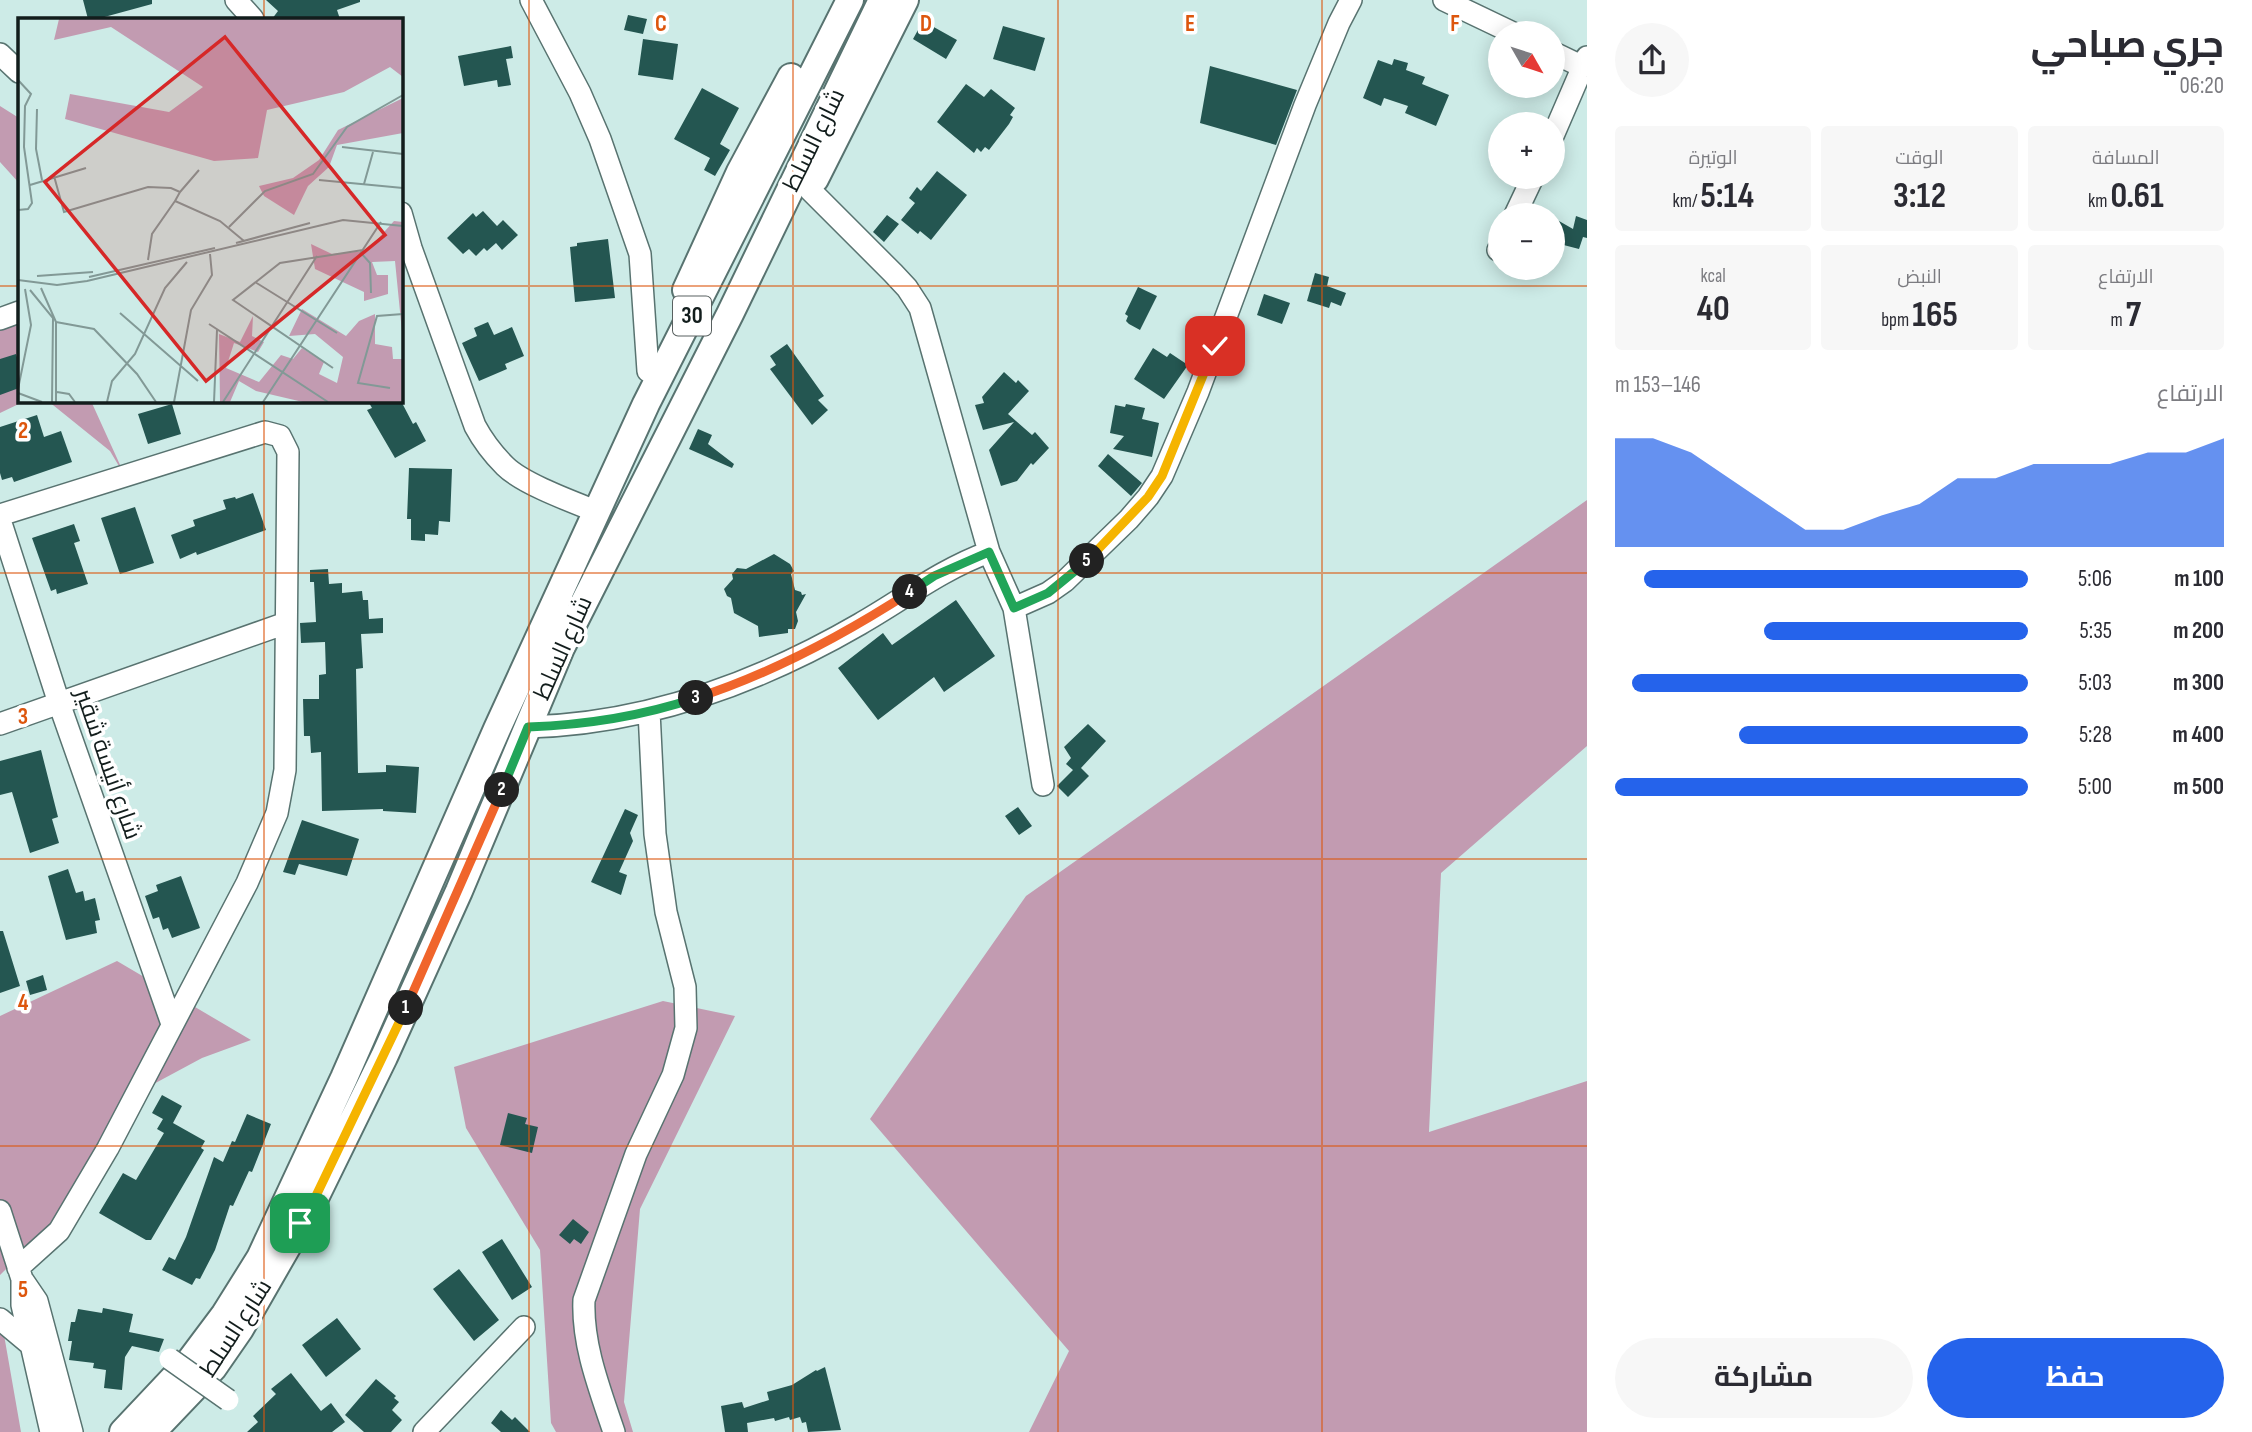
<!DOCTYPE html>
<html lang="ar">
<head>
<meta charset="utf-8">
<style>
  :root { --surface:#fff; --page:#f7f7f7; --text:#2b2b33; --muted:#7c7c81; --accent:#2563eb }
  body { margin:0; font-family:"Sofia Sans Condensed",Cairo,sans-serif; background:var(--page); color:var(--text); direction:rtl; height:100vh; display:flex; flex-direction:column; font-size:26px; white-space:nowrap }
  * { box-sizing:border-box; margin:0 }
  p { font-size:23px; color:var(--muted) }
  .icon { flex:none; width:38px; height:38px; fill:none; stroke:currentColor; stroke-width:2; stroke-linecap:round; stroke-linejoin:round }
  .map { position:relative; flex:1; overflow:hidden; direction:ltr }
  .sheet { display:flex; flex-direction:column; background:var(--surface); width:665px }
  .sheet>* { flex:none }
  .needle { width:46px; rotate:129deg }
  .tools { position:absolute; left:1488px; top:21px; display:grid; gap:14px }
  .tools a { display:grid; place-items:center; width:77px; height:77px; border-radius:50%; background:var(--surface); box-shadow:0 4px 18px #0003; font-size:35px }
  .pin { position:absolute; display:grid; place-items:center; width:60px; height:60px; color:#fff; margin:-30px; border-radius:14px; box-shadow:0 4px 10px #0006 }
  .km { position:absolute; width:35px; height:35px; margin:-18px; border-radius:50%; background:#222; color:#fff; font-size:19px; line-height:35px; text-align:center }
  .round { display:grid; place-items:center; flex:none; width:74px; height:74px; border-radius:37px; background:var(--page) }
  .summary { display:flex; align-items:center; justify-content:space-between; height:119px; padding:0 28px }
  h1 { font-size:38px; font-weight:700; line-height:52px }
  .figures { display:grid; grid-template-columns:repeat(3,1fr); gap:10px; height:119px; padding:7px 28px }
  .figures div { display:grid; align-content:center; border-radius:7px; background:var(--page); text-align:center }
  .figures b { font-size:35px; font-weight:700 }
  .figures small { font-size:19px; font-weight:400 }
  .figures p { font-size:19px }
  .chart { height:196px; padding:14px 28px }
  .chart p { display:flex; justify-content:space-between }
  .chart svg { width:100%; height:126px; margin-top:7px; fill:var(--accent); opacity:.7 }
  .button { display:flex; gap:14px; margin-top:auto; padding:14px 28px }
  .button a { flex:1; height:80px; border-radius:42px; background:var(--accent); color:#fff; font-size:28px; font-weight:700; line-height:80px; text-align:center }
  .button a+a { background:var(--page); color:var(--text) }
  ul { padding:0 28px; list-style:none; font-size:23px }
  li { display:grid; grid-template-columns:112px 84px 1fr; align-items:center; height:52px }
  li i { height:18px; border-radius:9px; background:var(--accent) }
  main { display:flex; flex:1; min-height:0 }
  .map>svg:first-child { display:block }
  .forest { fill:#c29bb1 }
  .building { fill:#245651 }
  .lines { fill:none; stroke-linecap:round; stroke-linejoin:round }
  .minor-casing { stroke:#587370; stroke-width:24 }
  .major-casing { stroke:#587370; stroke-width:30 }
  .minor { stroke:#fff; stroke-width:21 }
  .major { stroke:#fff; stroke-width:26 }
  .minor-bridge-casing { stroke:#587370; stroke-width:24; stroke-linecap:butt }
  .minor-bridge { stroke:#fff; stroke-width:21 }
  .split-1-casing { stroke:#fff; stroke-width:14 }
  .split-2-casing { stroke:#fff; stroke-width:14 }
  .split-3-casing { stroke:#fff; stroke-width:14 }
  .split-4-casing { stroke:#fff; stroke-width:14 }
  .split-5-casing { stroke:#fff; stroke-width:14 }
  .split-6-casing { stroke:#fff; stroke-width:14 }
  .split-1 { stroke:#f5b400; stroke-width:9 }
  .split-2 { stroke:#f0652b; stroke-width:9 }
  .split-3 { stroke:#22a559; stroke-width:9 }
  .split-4 { stroke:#f0652b; stroke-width:9 }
  .split-5 { stroke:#22a559; stroke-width:9 }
  .split-6 { stroke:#f5b400; stroke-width:9 }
  .grid { fill:none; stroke:#dd560d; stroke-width:2; stroke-opacity:0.55 }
  .labels { text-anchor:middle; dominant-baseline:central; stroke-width:7; stroke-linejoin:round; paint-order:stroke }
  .shield { fill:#fff; stroke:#596160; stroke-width:2 }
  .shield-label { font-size:23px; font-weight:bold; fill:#121d1c }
  .street-label { font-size:24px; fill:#121d1c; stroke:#fff }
  .inset-road { fill:none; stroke:#829996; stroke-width:2 }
  .view { fill:#d62828; fill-opacity:0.15; stroke:#d62828; stroke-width:3.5 }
  .inset-edge { fill:none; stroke:#121d1c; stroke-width:3.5 }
  .grid-label { font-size:23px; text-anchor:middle; font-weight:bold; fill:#dd560d; stroke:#fff; stroke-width:7; stroke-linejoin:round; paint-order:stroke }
</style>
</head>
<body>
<main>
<section class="sheet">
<div class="summary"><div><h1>جري صباحي</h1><p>06:20</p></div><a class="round"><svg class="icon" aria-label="share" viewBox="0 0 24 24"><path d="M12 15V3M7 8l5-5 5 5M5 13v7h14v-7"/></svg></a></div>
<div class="figures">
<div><p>المسافة</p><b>0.61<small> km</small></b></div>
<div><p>الوقت</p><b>3:12</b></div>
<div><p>الوتيرة</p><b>5:14<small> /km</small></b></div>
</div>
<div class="figures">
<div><p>الارتفاع</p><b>7<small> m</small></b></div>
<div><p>النبض</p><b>165<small> bpm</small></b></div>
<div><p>kcal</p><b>40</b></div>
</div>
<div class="chart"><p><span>الارتفاع</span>146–153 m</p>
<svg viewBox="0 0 160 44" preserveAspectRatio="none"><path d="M0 44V6L10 6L20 11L30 20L40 29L50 38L60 38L70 33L80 29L90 20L100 20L110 15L120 15L130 15L140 11L150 11L160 6V44z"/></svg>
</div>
<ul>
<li><b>100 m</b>5:06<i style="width:93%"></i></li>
<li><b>200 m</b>5:35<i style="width:64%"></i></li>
<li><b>300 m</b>5:03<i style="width:96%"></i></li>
<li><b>400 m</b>5:28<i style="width:70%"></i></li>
<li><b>500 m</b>5:00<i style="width:100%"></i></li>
</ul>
<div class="button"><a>حفظ</a><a>مشاركة</a></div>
</section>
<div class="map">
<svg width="1587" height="1432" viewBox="0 0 1587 1432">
  <rect width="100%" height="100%" fill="#cdebe7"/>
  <!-- forest -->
  <path class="forest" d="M0,106L19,118V183L0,162Z
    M19,311V401H25L0,413V322Z
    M48,401H91L126,478L110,451Z
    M1587,500V746L1441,873L1429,1132L1587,1081V1432H1029L1069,1351L870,1119L1026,896Z
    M117,961L251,1040L202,1058L122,1101L63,1213L0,1275V1016Z
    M663,1001L735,1016L640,1209L624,1402L633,1432H556L551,1423L540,1250L466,1128L454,1067Z
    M0,1312L21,1432H0Z"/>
  <!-- building -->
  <path class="building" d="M83,0H152V4L97,19H88Z
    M266,0H360V2L337,10L340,19H272L278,11Z
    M628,15L647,19L643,34L624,30Z
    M923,21L957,40L946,59L913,39Z
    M1003,26L1045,38L1035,71L993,59Z
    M643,39L678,44L673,80L638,75Z
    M511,46L513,58L506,59L511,85L498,87L497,80L464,86L458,56Z
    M1394,59L1408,63L1406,70L1425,77L1422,84L1449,95L1436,126L1405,113L1408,106L1384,98L1381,106L1363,98L1378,60L1392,65Z
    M1210,66L1297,90L1276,145L1200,123Z
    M966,84L984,97L991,89L1015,108L1010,115L1013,117L1009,124L989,150L985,147L981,152L977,148L974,153L937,122Z
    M702,88L739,108L720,144L730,150L715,176L704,170L710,158L674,139Z
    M937,171L967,195L931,240L920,231L918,234L901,220L915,203L909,198L917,187L921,191Z
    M483,211L497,226L503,220L518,235L502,250L496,243L487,251L484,248L476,256L469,249L463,254L447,238L473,213L476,217Z
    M887,215L899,224L884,242L873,232Z
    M1576,216L1587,220V238L1583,237L1579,249L1552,242V217L1573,229Z
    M608,239L615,298L575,302L570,247L577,246V243Z
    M1315,273L1329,277L1327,286L1346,293L1341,306L1331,302L1329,308L1307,301Z
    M1138,287L1157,296L1140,330L1129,324L1126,321L1128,316L1125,314Z
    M1264,294L1290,303L1282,324L1257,315Z
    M488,322L494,335L512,327L524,356L505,364L507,369L479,381L462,343L477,336L474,328Z
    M787,344L824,396L818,400L828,410L812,425L770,369L776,365L770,356Z
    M1153,348L1167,357L1170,353L1188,365L1164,399L1134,379Z
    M16,354L19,364V388L0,395V359Z
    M1004,372L1016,383L1018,380L1029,391L1008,414L1032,435L1035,432L1049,448L1033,465L1031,463L1017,481L1001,486L989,450L1014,422L983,430L975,405L984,403L982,397Z
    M368,401H401L413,424L416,422L426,441L395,458L367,410L372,408Z
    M172,404L181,434L148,444L138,414Z
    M1126,404L1145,408L1142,419L1159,423L1152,457L1113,449L1124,436L1110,433L1115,405L1125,407Z
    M37,415L44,437L61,431L72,462L14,482L12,477L2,480L0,473V427Z
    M698,429L712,435L708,444L734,464L732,468L689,449Z
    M1108,454L1142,483L1131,496L1098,466Z
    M409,468L452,469L450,522L439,521L438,535L425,534V541L411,540V519H407Z
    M253,493L266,530L197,555L196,552L180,559L171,535L195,526L193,520L226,509L223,500L235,497L236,499Z
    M135,507L154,563L120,574L101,518Z
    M74,524L80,541L74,543L88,584L57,594L56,589L51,591L32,538Z
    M774,554L790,564L794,571L791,574L795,590L801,592L802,595L806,594L796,612L798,621L795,629H788V633L759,637L758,626L734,613L731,598L727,596L724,589L733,579L732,574L737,568L746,569Z
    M328,569L329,584L342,583V593L362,591L363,600H368L369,619L383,618V633L361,634L363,668L356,669L358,773L386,772V765L419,767L416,813L383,811V809L322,811L321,752L311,753L310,736H304L303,699H319V675L326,674L325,642L301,643L300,623L316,622L314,582H310V570Z
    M956,600L995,656L944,692L934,677L878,720L838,668L883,633L892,645Z
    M1088,724L1106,741L1081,768L1089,776L1068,797L1057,786L1073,770L1066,764L1071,758L1064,747Z
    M41,750L58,817L52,819L59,843L30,853L12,792L0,795V761Z
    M1018,807L1032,826L1019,835L1005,816Z
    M625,809L638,815L630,833L633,841L619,872L627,875L621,895L591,882Z
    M302,820L359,839L347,876L299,864L295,875L283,872Z
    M68,869L76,893L83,891L85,901L95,898L100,920L95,921L97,933L66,940L48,876Z
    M181,876L200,928L172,938L168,928L163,930L159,917L153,919L145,896L158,891L156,885Z
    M0,931H3L20,986L0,993Z
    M43,975L47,990L30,995L26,981Z
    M162,1095L182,1106L173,1123L205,1141L201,1148L204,1150L151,1240H146L99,1213L123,1173L136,1180L164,1133L157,1129L163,1119L152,1113Z
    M508,1113L527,1118L525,1124L538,1127L532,1153L500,1145Z
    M247,1114L271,1124L252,1172L249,1171L233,1206L230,1205L215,1250L200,1279L196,1278L192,1285L162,1270L169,1257L175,1260L186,1237L214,1157L223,1162L232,1141L235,1142Z
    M573,1219L589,1232L581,1244L574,1239L570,1244L559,1235Z
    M502,1239L532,1287L512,1300L482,1252Z
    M459,1269L499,1320L474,1341L433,1289Z
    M103,1308L133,1314L129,1332L164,1339L159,1352L132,1346L125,1357L122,1390L104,1388L106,1370L93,1368L94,1363L69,1360L72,1341H68L71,1322H75L78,1309L102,1313Z
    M337,1318L361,1349L326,1377L302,1345Z
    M825,1367L841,1430L808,1432L806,1422L802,1423L800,1417L790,1420L789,1417L775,1421L774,1418L747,1423L748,1432H725L721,1406L742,1402L744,1408L769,1400L767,1392L792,1385L816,1370L817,1371Z
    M291,1373L321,1411L331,1403L345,1422L332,1432H247L258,1422L253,1416L276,1394L271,1389Z
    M376,1379L396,1396L394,1398L399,1402L392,1410L402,1420L391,1432H364L345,1415Z
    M501,1410L512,1420L515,1417L530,1432H501L491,1423Z"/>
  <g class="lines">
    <defs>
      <path id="minor" d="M236,0L253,19
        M531,0L580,93L600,139L640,254L648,371
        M1444,0L1513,33
        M1552,52L1583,67
        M0,54L19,72
        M1552,138L1587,57
        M810,190L893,273L907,288L920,308L989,552
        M401,213L411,248L475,426C483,441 493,454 505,466C523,484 573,502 598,512
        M1515,215L1533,177
        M1498,250L1500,246
        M0,319L19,312
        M0,515L265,432L280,436L288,452L285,770L277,813L247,883L108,1148L59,1231L18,1268
        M0,520L59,703L172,1024
        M1014,608L1043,785
        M0,724L286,623
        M528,727C646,724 758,683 860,624C904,599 940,570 989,552L1014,608L1048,593L1065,581L1129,519L1148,497L1162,476L1198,392L1305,105L1339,23L1351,0
        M0,1211L22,1279L37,1301L72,1432
        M22,1279V1305L51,1432
        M0,1319L31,1345
        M424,1432L524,1327
        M614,1432C600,1390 582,1345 584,1300L636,1154L673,1075L686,1028L685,987L666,912L655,834L649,711"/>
      <path id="major" d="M815,179L905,0
        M686,290L740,172L791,77
        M123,1432L189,1362L225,1314L260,1258L344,1078L497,729L646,404L850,0
        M152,1432L213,1368L240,1329L314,1200L384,1057L459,891L561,648L730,314L882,0"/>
    </defs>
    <!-- minor casing -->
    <use href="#minor" class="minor-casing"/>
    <!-- major casing -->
    <use href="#major" class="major-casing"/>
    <!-- minor -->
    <use href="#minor" class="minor"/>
    <!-- major -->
    <use href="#major" class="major"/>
    <defs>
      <path id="minor-bridge" d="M170,1359L228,1400"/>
    </defs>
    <!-- minor-bridge casing -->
    <use href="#minor-bridge" class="minor-bridge-casing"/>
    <!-- minor-bridge -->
    <use href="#minor-bridge" class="minor-bridge"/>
  </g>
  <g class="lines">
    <defs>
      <path id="split-1" d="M300,1223L314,1200L406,1008"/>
      <path id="split-2" d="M406,1008L502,790"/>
      <path id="split-3" d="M502,790L528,727C585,725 642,716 696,698"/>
      <path id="split-4" d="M696,698C773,673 842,636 910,592"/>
      <path id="split-5" d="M910,592L934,576L989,552L1014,608L1048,593L1087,561"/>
      <path id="split-6" d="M1087,561L1148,497L1162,476L1215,346"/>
    </defs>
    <!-- split-1 casing -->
    <use href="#split-1" class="split-1-casing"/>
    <!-- split-2 casing -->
    <use href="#split-2" class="split-2-casing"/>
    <!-- split-3 casing -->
    <use href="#split-3" class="split-3-casing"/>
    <!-- split-4 casing -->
    <use href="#split-4" class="split-4-casing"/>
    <!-- split-5 casing -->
    <use href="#split-5" class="split-5-casing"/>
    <!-- split-6 casing -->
    <use href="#split-6" class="split-6-casing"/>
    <!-- split-1 -->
    <use href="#split-1" class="split-1"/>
    <!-- split-2 -->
    <use href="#split-2" class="split-2"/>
    <!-- split-3 -->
    <use href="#split-3" class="split-3"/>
    <!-- split-4 -->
    <use href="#split-4" class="split-4"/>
    <!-- split-5 -->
    <use href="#split-5" class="split-5"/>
    <!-- split-6 -->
    <use href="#split-6" class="split-6"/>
  </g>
  <!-- grid -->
  <path class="grid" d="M264,0V19M529,0V1432M793,0V1432M1058,0V1432M1322,0V1432M0,286H19M401,286H1587M264,401V1432M0,573H1587M0,859H1587M0,1146H1587"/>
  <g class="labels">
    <!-- shield labels -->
    <rect class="shield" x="673" y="296.5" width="38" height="39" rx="5"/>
    <g class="shield-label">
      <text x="692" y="316">30</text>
    </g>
    <!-- street labels -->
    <g class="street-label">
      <text transform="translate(814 140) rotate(-64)">شارع السلط</text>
      <text transform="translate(563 648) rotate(-66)">شارع السلط</text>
      <text transform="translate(108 764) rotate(71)">شارع أنيسة شقير</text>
      <text transform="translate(236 1328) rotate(-57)">شارع السلط</text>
    </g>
  </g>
  <!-- overview -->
  <g transform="translate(18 18)">
    <rect width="385" height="385" fill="#cdebe7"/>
    <path d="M41,1H385V59L372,49L326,74L249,92L240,140L196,143L47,101L52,76L151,94L185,69L93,9L36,22ZM385,80V115L319,127L311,149L290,168L276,197L246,178L241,168L275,160L301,142L320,112ZM376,203L385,204V324L377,243L354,244L359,257H370V276L346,283V274L297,251L293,226L314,236L349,233ZM284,291L328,318L341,303L357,296V326L374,329L375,341H385V384H285L238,373L221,363L212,384H202L201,316L222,324L235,298L234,318L246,324L240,334L216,325L208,350L241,364L263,337L275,341L284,330L306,344L301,356L319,365L325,339L297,316L271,318Z" fill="#c29bb1"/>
    <path class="inset-road" d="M0,62L13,76L7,88L6,129L14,185L10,191L0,192M19,91L18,131L24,162M324,129L385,136M36,158L46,194L130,169L153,170L162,174L157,183L202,203L226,223M301,162L385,170M346,166L355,134M12,167L68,150M162,174L181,152M211,209L247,173L295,156L329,109L385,77M218,225L292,205M343,235L352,245L353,275M130,242L134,216L157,183M19,258L75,254M71,259L197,230M0,262L39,267L69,263L325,202L385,208M237,264L319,315M23,270L38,304V384M12,272L35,300L34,384M102,295L180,363M38,304L76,311L119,356L138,384M191,306L310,384M315,350L215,282L262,245L345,232M372,370L340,365L359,298L385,296M0,371L13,307L7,271M39,374L51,376L57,384M0,375L24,384M89,384L94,363L117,336L147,270L169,244M156,384L173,292L194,257L192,236M196,384L199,312M205,384L299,238M245,384L363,204"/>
    <path class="view" d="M207,19L367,217L188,363L27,164Z"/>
    <rect width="385" height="385" class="inset-edge"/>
  </g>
  <g class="grid-label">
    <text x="661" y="31">C</text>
    <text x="926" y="31">D</text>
    <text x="1190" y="31">E</text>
    <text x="1455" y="31">F</text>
    <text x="23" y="438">2</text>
    <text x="23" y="724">3</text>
    <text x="23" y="1010">4</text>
    <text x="23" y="1297">5</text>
  </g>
</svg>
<div class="tools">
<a><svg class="needle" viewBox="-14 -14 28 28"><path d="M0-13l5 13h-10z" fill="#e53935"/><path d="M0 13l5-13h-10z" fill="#7c7c81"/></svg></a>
<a>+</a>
<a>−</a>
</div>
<div class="pin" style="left:300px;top:1223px;background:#1e9e55"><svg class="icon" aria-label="arrive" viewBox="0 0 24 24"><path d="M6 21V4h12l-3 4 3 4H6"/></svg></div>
<div class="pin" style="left:1215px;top:346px;background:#d93025"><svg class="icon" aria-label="check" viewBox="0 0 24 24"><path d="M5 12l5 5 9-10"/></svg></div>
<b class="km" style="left:406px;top:1008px">1</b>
<b class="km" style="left:502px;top:790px">2</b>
<b class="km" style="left:696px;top:698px">3</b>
<b class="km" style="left:910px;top:592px">4</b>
<b class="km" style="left:1087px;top:561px">5</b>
</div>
</main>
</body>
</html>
